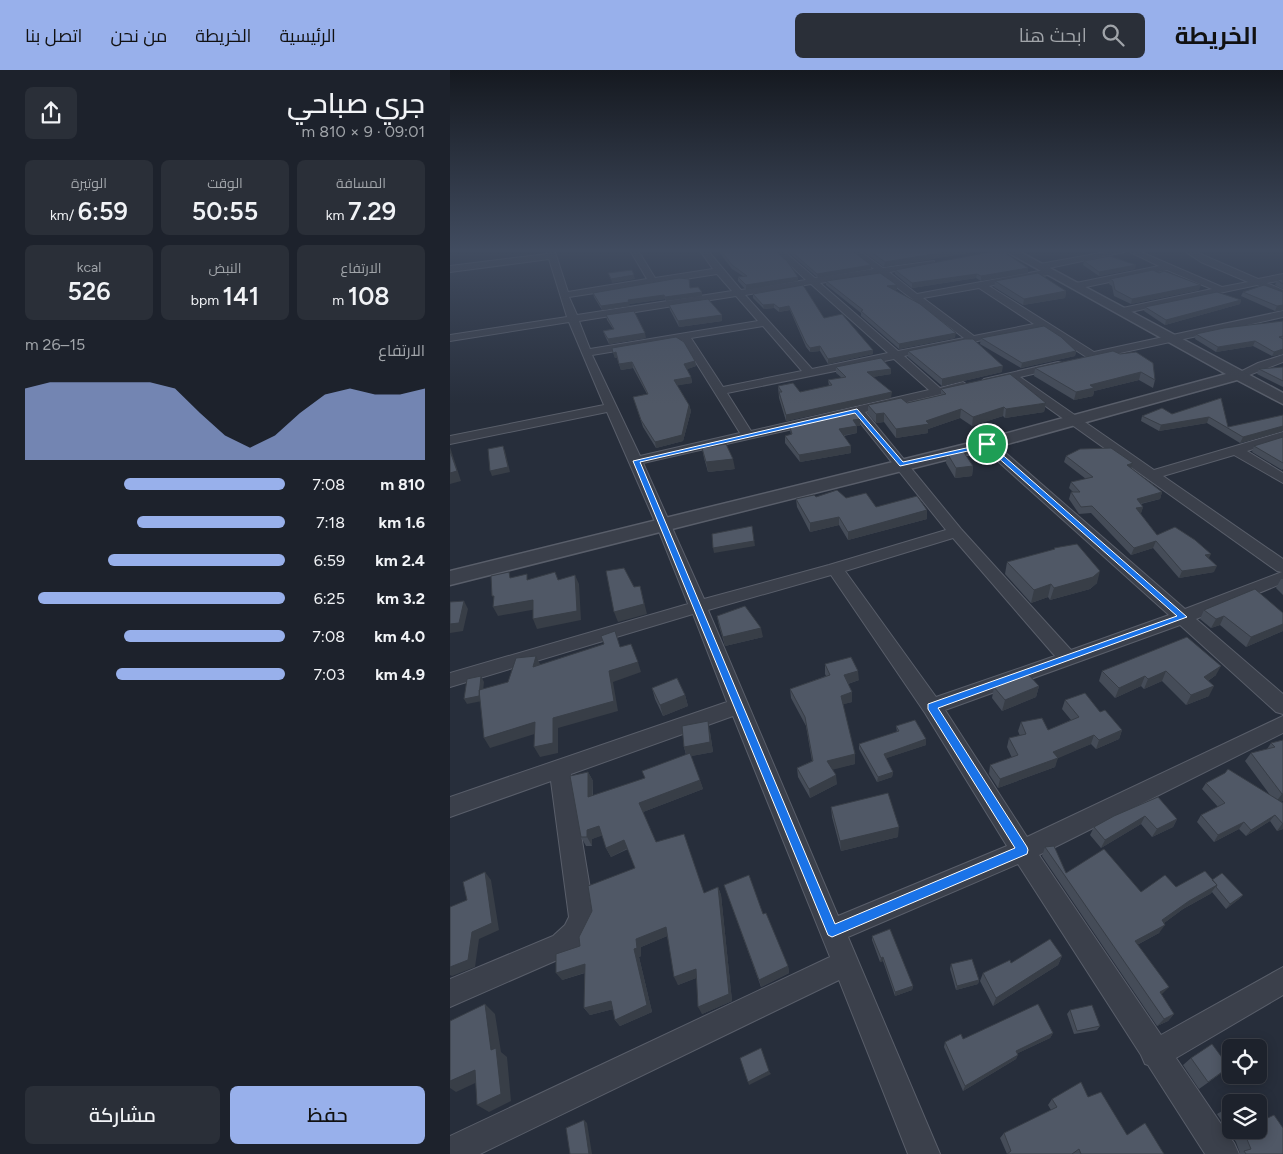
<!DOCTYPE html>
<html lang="ar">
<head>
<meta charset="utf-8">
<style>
  :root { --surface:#1d222c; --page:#2a2f38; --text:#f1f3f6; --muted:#a0a4a9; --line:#3b3f48; --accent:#98b0eb }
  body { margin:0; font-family:Figtree,Cairo,sans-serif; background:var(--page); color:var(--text); direction:rtl; height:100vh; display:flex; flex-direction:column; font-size:19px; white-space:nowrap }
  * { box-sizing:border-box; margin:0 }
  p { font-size:16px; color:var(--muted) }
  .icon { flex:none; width:28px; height:28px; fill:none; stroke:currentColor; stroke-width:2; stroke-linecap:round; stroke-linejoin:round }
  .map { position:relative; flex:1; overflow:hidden; direction:ltr }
  .panel { display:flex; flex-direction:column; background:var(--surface); width:450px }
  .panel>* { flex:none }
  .controls { position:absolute; left:772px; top:969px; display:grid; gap:10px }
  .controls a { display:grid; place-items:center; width:45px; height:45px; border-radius:8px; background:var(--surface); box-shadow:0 2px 12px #0003,0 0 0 1px var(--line); font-size:25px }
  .pin { position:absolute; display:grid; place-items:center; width:42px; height:42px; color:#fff; margin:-21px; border:2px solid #fff; border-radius:50%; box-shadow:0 1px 5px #0007 }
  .round { display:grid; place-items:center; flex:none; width:52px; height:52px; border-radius:8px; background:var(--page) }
  .headline { display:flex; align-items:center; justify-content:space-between; height:85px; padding:0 25px }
  h1 { font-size:28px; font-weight:600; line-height:38px }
  .metrics { display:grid; grid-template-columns:repeat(3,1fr); gap:8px; height:85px; padding:5px 25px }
  .metrics div { display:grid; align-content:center; border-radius:8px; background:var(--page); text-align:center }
  .metrics b { font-size:25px; font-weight:600 }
  .metrics small { font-size:14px; font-weight:400 }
  .metrics p { font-size:14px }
  .chart { height:140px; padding:10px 25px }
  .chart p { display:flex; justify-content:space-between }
  .chart svg { width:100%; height:90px; margin-top:5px; fill:var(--accent); opacity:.7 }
  .cta { display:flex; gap:10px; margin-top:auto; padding:10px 25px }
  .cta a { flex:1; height:58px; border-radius:8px; background:var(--accent); color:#111; font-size:20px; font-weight:600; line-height:58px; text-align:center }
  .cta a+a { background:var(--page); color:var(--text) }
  ul { padding:0 25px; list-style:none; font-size:16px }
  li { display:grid; grid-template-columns:80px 60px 1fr; align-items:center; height:38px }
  li i { height:12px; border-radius:6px; background:var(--accent) }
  header { display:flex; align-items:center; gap:30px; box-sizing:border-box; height:70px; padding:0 25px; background:var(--accent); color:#111 }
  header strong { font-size:24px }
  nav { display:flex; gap:28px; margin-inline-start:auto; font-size:18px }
  .search { width:350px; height:45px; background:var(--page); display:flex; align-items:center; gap:12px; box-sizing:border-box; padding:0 18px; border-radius:8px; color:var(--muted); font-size:19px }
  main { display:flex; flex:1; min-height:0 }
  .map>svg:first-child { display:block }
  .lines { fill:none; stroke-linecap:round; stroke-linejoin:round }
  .minor-casing { stroke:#595e6a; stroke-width:2 }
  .tertiary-casing { stroke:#595e6a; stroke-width:3 }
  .minor { fill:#3b404b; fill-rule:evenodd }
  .tertiary { fill:#3b404b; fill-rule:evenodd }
  .wall { fill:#454c58 }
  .shaded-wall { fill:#383e47 }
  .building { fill:#505866; stroke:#383e47 }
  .route { fill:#1a73e8; stroke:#fff; fill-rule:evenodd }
</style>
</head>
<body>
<header>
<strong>الخريطة</strong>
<div class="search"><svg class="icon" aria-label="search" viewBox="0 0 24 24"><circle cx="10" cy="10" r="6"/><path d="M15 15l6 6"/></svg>ابحث هنا</div>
<nav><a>الرئيسية</a><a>الخريطة</a><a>من نحن</a><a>اتصل بنا</a></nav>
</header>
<main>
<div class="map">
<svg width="833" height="1084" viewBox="0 0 833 1084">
  <rect width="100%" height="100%" fill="#272e3b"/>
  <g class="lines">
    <defs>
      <path id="minor" d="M97,182H105L118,222L197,209L181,182H189L205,208L263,199L251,182H259L291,220L356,210L326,182H335L365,208L424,199L402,182H411L433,198L484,191V195L481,196L439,202L467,224L600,199L604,202L603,204L539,216L644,282L833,241V247L643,289L638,288L591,258L454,286L490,318L513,312L519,316L517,318L415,342L511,459L621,580L719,545L532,377L530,374L532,371H542L735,539L832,502L827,501L559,310L538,314L532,311L534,309L608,292L612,293L614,295L612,297L570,307L704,400L833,362V370L797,381L833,403V413L784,385L713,406L833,489V513L746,549L833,624V644L826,642L730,555L495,640L577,767L833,646V663L589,785L711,965L833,897V925L726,988L784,1073L789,1084H755L698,995L695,994L691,985L568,794L398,867L490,1084H458L389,910L30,1084H0V1066L380,887L283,646L121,704L145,849L133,873L121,884L0,937V909L103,866L115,855L119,847L101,711L0,747V727L277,632L243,544L0,617V603L238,534L206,454L157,342L0,374V366L154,335L119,252L0,271V265L117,247L99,189L0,202V196L97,184ZM267,204L282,221L127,245L119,227ZM429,204L514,268L448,281L370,213ZM361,214L438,283L362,299L295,225ZM529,218L584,254L524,266L473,228ZM286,226L308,251L140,279L129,251ZM313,256L352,301L273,317L241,268ZM232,270L290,363L190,386L142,285ZM444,289L479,320L301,361L277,323ZM404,345L496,460L379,495L254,529L193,393ZM503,468L605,586L486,627L395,501ZM381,505L475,643L557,776L388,846L258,540Z
        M656,182H674L590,200L586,197L590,194Z
        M680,182H691L772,217L798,212L751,192L736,182H746L808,209L833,204V210L817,213L833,220V226L807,215L671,244L666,241L668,239L762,219L717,200L626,219L621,216L626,213L709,196Z
        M833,285V292L794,307L790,308L784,305L808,293Z"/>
      <path id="tertiary" d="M557,182H570L833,323V334L787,310L543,378L0,515V501L532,370L776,304Z"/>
    </defs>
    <!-- minor casing -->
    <use href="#minor" class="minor-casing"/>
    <!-- tertiary casing -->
    <use href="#tertiary" class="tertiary-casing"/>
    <!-- minor -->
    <use href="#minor" class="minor"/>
    <!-- tertiary -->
    <use href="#tertiary" class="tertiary"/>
  </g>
  <!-- wall -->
  <path class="wall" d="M269,182H327L348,207V211L296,220L288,211V207L293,206L282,199Z
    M338,182H404L421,199L368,208Z
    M414,182H523L434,197Z
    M558,185L578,198V203L531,211L526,208L462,218L445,204V200Z
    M634,191L685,199L649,206L633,195Z
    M660,209L749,220L681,234L664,226L662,216L659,214Z
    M833,209V219L825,215L827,210Z
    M376,211L447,220H444L505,268L449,279L411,246V243L376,215Z
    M545,211L616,221L615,228L573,235L544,217Z
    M240,218L252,226L216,231L215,229L179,234L180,236L152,240L144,227L143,223Z
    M793,222H833V240L825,241L791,226Z
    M303,224L374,248L423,280V284L378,294L370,281L360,282L356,277L340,240L329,242L324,238L314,239L303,228Z
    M791,230L790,234L715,255L694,241L695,237Z
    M219,235L272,251L229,257L220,240Z
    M156,245L196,268L159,274L155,266L153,261L163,259L157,250Z
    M833,251V284L822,286L803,276L766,282L745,269L746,264Z
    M531,268L626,281L625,286L571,298L530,274Z
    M162,278L245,291L246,296L237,299L241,307L242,313L227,315L239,335L241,341L233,371L206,378L193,357L183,327L197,324L183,298L171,300L167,288H165Z
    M458,281L552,302L492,316L458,287Z
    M663,281L705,310L703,318L689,310L644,321L643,326L624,330L584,306L585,298Z
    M386,297L441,299V304L422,307L441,328L336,351L329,328L328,316L350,322L379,316L378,310L392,308L386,303Z
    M833,297V317L807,304L809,299Z
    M491,319L596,333L594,342L555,348L553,346L522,356L510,348L478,359V363L446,368L434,352L426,353L418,344V335L457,333L491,325Z
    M771,328L778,357L833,345V361L790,373L757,353L709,361L691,351L692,346L722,344Z
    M410,349V356H407V363L394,366L401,376V383L350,392L335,373V366L341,365L339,354Z
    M833,367V399L832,400L802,382L804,376Z
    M252,378L285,399L258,402L254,388Z
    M497,383L523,396L522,406L505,408L496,393Z
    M616,386L683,393L681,398L712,422L710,429L691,434L693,437L691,443H690L707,465L759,489L764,502L729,508L703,478L681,485L641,443L629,444L619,429L621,422H623L619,418L621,412L636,409L614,392Z
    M366,427L396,428L426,437L477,449L398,470L389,455L360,462L347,437L346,429Z
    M604,478L647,513L640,519L600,530L598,527L581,533L555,504L557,492L604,480Z
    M831,509H833V525L826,518Z
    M754,540L833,543V561L796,577L770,555L761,558L750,549Z
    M267,546L313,567L275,576L269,556Z
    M737,567L766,605L758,611L759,626L736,635L712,611L694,619L691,616L665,628L649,611L652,601Z
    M375,594L409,610L398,614L402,622V632L393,634L405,694L382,699L387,714L360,728L348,707L347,698L362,691L356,656L341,628L340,619L376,606L375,604Z
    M589,616L586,627L552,641L542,628L544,617Z
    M202,618L235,625L238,636L213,646L205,629Z
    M615,630L650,642L672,660L669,669L646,679L641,674L607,688L605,697L548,718L539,704L540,695L562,688L557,677L559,668L570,666L568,661L571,652L598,660L621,650L612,639Z
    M446,656L476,675L436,688L443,702L442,707L427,712L409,679V674L447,662Z
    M260,662L263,682L241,686L253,719L193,742L206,772L254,823L268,817L271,825L282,931L252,944L246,908L228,915L217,866L191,877V886L189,887L202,942L170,956L165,950L163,939L140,945L134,938L135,903L112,910L130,876L185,798L178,779L161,787L156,778L152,765L142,769V776H136L131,767L138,702L143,711V726L195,708L236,685L234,677Z
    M833,670V731L830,732L833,759L827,761L820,751L796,766L789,759L764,772L747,752L751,745L768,737L752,719L756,713L820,725L795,691L801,683L817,679L821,673Z
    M708,727L727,749L723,757L702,767L691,754L651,778L640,765L644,757Z
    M381,737L448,767L391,781L382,747Z
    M595,777L616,803L691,822L726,817L762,810L793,825L789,829L776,839L762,822L760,824L733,839L714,853L709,863L687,875L712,925L724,944L718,951L707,956L592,786Z
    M274,815L313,844L338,896L339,903L311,917Z
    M422,866L463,916L462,920L445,926L433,891L430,892L422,870Z
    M612,886L608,895L543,936L530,911L533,903L561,893Z
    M501,894L529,910L528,914L506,920L500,899Z
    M620,940L650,956L647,960L624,964L617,944Z
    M603,963L600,968L568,983L566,989L513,1021L494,977L495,972L513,969Z
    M741,988L770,1004L749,1019L733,995Z
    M638,1027L677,1065L714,1084H557L550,1068L554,1063L601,1040L598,1035L602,1029Z
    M781,1036V1060H809L833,1084H788L790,1083L786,1072L767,1044Z"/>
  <!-- shaded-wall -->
  <path class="shaded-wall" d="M496,182H523L434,197L435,192Z
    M421,195V199L368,208L367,204Z
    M686,195L685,199L649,206V202Z
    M578,198V203L531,211V206Z
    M527,204L526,208L462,218V213Z
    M184,205L185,209L162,213L161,209Z
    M348,207V211L296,220V215Z
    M447,215V220L437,221V216Z
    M751,215L749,220L681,234L682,229Z
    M616,221L615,228L573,235L574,229Z
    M252,222V226L216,231L215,227Z
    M214,225L215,229L179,234L180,236L152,240L151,236L178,230Z
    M791,230L790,234L715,255L716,250Z
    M324,234V238L314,239L313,235Z
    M833,235V240L825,241L827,236Z
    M339,236L340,240L329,242V238Z
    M272,245V251L229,257L228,251Z
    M195,263L196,268L159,274L158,269Z
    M506,263L505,268L449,279V274Z
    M805,271L803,276L766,282L768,277Z
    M370,276V281L360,282V278Z
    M833,279V284L822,286L824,282Z
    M423,280V284L378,294V289Z
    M626,281L625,286L571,298L572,293Z
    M166,282L167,288H165L163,283Z
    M245,291L246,296L235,300L234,294Z
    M182,292L183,298L171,300L169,294Z
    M553,296L552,302L492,316V309Z
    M441,299V304L417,308V302Z
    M691,302L689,310L644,321L643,326L624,330L626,322L640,315Z
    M241,307L242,313L225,316L224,310Z
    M442,322L441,328L336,351V345Z
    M596,333L594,342L555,348L556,339Z
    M239,335L241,341L233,371L206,378L205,372Z
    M554,337L553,346L522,356L523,347Z
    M511,339L510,348L478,359V363L446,368V359L476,351Z
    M434,343V352L426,353V344Z
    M759,347L757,353L709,361L711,355Z
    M410,349V356H407V363L389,366V359L403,350Z
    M833,356V361L790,373L793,367Z
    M53,376L55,381L60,402L42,406L40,401Z
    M401,376V383L350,392L349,385Z
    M0,377L11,411L0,414Z
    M283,389L285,399L258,402L256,392Z
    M683,393L681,399L677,395Z
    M523,396L522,406L505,408L506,398Z
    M712,422L710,429L684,435L687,429Z
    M693,437L691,443L684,444L686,438Z
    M477,440V449L398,470V462Z
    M389,447V455L360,462V453Z
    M302,456L305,476L264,483L263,478Z
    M706,471L703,478L681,485L684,478Z
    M761,484L758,490L755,485Z
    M767,496L764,502L729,508L732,501Z
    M650,501L647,513L640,519L600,530L604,518Z
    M125,505L129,514L131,550L87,559L83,549Z
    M601,514L598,527L581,533L584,520Z
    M190,516L197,544L168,552L164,542Z
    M83,530L87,539L48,546L43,537Z
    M14,531L18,539L13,561L0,563V554Z
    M774,546L770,555L761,558L766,549Z
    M833,554V561L796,577L801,567Z
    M311,558L313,567L275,576L273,567Z
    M86,586L91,596L83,597Z
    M188,592L191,602L163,612L168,641L108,658V683L90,687L84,677L103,648L159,601Z
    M771,596L766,605L749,617L754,607Z
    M408,601L409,610L394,615V605Z
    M716,601L712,611L694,619L698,609Z
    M31,606L34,612L32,631L17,634L14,629Z
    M695,606L691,616L665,628L669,618Z
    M589,616L586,627L552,641L555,630Z
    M764,616L759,626L736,635L741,625Z
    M402,622V632L391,635V626Z
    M235,625L238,636L213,646L210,635Z
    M258,651L260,662L263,682L237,687L234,677Z
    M85,652L91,662L40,678L34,668Z
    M672,660L669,669L646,679L649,670Z
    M644,665L641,674L604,690L608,688L605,697L548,718L550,709L603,682Z
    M476,669V675L434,689V684Z
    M405,684V694L378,701L377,691Z
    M138,702L143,711L142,736L138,727Z
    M443,702L442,707L427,712L428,707Z
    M386,705L387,714L360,728L359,719Z
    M250,710L253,719L193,742L189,733Z
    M832,724H833V731L825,733Z
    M825,745L820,751L796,766L801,760Z
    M695,746L691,754L651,778L655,770Z
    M727,749L723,757L702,767L707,759Z
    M794,752L789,759L764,772L768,765Z
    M832,754H833V759L827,761Z
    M149,756L154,765L142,769V776L137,767V760Z
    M449,757L448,767L391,781L390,771Z
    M174,770L178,778L161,787L156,778Z
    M35,802L41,810L49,860L29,869L25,897L2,906L0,905V897L22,862Z
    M767,815L760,824L733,839L706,859L712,850L739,831Z
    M268,817L271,825L282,931L252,944L248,937Z
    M793,825L789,829L776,839L780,834Z
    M715,855L709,863L679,879L685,871Z
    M216,857L220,865L191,877V886L189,887L202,942L170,956L165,950L186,869Z
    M612,886L608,895L543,936L546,928Z
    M433,887V891L430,892L431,888Z
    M135,894L140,901L112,910L106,903Z
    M338,896L339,903L311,917L309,910Z
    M246,899L249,907L228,915L224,907Z
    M529,910L528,914L506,920L507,916Z
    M463,916L462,920L445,926V922Z
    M719,917L712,924L704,929L710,922Z
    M161,931L167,938L140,945L134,938Z
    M35,934L45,944L51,982L57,987L61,1031L39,1042L27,1035L41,980Z
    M724,944L718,951L707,956L714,949Z
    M603,963L600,968L564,985L566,981Z
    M568,985L566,989L513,1021L515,1016Z
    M25,1000L36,1008L6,1022L0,1018V1011Z
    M319,1001L321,1004L299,1015L298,1012Z
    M134,1050L137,1053L142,1084H139Z"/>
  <!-- building -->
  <path class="building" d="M272,182H327L337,191L348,207L296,215L288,207L297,206L282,195Z
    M342,182H404L421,195L367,204Z
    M421,182H496L435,192Z
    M540,182H558L557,184L578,198L531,206L527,204L462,213L445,200Z
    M660,186L686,195L649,202L634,191Z
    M182,200L184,205L161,209L158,203Z
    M703,200L709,203L714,201L751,215L682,229L665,220L663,211L660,209Z
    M430,203L447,215L437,216L470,234L506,263L449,274L411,241L413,240L376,211Z
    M588,203L616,221L574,229L545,211Z
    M229,208L239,209L240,218L248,217L252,222L215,227L214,225L178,230L179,232L151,236L143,223Z
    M833,209V214L827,210Z
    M353,215L374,248L392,244L423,280L378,289L370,276L360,278L356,273L339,236L329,238L324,234L313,235L303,224Z
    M814,215L833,222V235L827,236L793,222Z
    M767,222L791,230L716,250L695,237Z
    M258,229L272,245L228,251L219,235Z
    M184,241L195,263L158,269L153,261L164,259L156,245Z
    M833,251V266L829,267L833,269V279L824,282L805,271L768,277L746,264L774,258Z
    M594,256L611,267L626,281L572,293L531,268Z
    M226,267L234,272L245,291L234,294L241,307L224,310L239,335L232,365L205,372L191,350L183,327L198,324L182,292L169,294L166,282L163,283L162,278Z
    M515,269H523L553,296L492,309L458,281Z
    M663,281L670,284L686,282L703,293L705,310L691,302L640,315L644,318L626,322L585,298Z
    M431,288L441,299L417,302L442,322L336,345L329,322H332L328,316L343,313L350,322L382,315L378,310L396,307L386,297Z
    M833,297V311L809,299Z
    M560,304L596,333L556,339L554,337L523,347L511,339L476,351L479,354L446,359L434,343L426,344L418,335L451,328L457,333L496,324L491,319Z
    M771,328L778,357L833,345V356L793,367L759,347L711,355L692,346L712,338L722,344Z
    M403,340L410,349L403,350L407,356L389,359L401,376L349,385L335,366L342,364L339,354Z
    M833,367V393L804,376Z
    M276,374L283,389L256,392L252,378Z
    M53,376L58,397L40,401L38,379Z
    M661,378L683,393L677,395L712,422L687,429L693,437L686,438L707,465L725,457L745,470L761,484L755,485L767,496L732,501L706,471L684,478L642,436L631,437L621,422H630L621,412L643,407L616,386L630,379Z
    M0,381L7,401L0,403Z
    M513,381L523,396L506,398L497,383Z
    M387,420L396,428L416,423L426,437L467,426L477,440L398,462L389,447L360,453L346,429L364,425L366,427Z
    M302,456L304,471L263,478L262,464Z
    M627,474L650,501L643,507L604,518L601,514L584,520L557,492L605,479L604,478Z
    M174,498L184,517L190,516L194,534L164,542L156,501Z
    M59,502L60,508L77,504V510L105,502L108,510L125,505L127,541L83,549V530L43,537L44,526H42L41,506Z
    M805,519L833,543V554L801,567L774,546L766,549L754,540Z
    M14,531L9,553L0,554V532Z
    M295,536L311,558L273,567L267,546Z
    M165,561L170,577L181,574L188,592L159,601L164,631L103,648V673L84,677L85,652L34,668L29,620L58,612L66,588L86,586L83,597L154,574L151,566Z
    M737,567L771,596L754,607L764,616L741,625L716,601L698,609L695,606L669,618L652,601Z
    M401,587L408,601L394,605L402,622L391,626L405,684L377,691L386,705L359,719L347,698L363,691L355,647L340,619L380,605L375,594Z
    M578,604L589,616L555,630L544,617Z
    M31,606L29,626L14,629L17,609Z
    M227,608L235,625L210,635L202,618Z
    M635,623L650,642L655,640L672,660L649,670L644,665L603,682L608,688L550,709L540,695L568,685L559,668L576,664L571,652L592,648L598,660L629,647L615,630Z
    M465,650L476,669L434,684L443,702L428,707L409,674L449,661L446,656Z
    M258,651L260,672L234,677L232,656Z
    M833,670V724H832L801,683L825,677L821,673Z
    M240,683L250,710L189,733L206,772L234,764L254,823L268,817L279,924L248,937L246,899L224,907L216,857L186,869L187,878L184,879L197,935L165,950L161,931L134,938L135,894L106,903V884L130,876L129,867L142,841L138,816L185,798L174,770L156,778L149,756L137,760V767H131L120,706L138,702V727L195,708L192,701Z
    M778,699L833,733V754L825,745L801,760L794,752L768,765L751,745L775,733L756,713L775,703Z
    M438,723L449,757L390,771L381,737Z
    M708,727L727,749L707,759L695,746L655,770L644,757L664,746Z
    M604,776L616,803L654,779L691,822L715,805L726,817L755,801L767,815L739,831L712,850L715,855L685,871L719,917L710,922L724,944L714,949L595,777Z
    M35,802L42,853L22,862L18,890L0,897V837L17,830L13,812Z
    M772,803L793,825L780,834L766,817L767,815L762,810Z
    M299,805L313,844L316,843L338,896L309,910L274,815Z
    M440,859L463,916L445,922L433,887L431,888L422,866Z
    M600,869L612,886L546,928L533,903L560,890L561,893Z
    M522,889L529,910L507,916L501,894Z
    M35,934L41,980L46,978L51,1024L27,1035L25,1000L0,1011V951Z
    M588,934L603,963L566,981L568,985L515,1016L495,972L511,964L513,969Z
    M642,935L650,956L627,961L620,940Z
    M762,974L779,997L758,1012L741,988Z
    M311,978L319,1001L298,1012L290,988Z
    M631,1012L638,1027L651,1022L677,1065L695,1053L714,1084H631L629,1079L622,1084H557L561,1081L554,1063L607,1037L602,1029Z
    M781,1036V1046L776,1039Z
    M824,1045L833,1058V1084H796L794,1081L801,1079L796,1067L791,1060H809V1052Z
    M134,1050L139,1084H120L116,1058Z"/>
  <!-- sky -->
  <linearGradient id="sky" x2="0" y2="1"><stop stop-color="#151920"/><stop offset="0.54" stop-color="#414c60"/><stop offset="1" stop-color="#414c60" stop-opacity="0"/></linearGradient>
  <rect width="833" height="334" fill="url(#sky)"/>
  <!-- route -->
  <path class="route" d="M407,339L453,392L539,373L737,547L488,638L577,777L578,780L577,784L382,867L378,865L183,391ZM405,343L450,396L536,377L727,546L478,634V639L565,778L385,854L190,392Z"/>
</svg>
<div class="controls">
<a><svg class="icon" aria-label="locate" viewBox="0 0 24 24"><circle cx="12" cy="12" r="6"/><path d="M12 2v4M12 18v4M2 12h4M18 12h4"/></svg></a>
<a><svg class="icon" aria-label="layers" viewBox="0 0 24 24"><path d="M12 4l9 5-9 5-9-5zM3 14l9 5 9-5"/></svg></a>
</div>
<div class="pin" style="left:537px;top:374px;background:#1e9e55"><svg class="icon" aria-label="arrive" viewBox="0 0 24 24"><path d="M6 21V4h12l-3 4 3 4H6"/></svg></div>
</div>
<section class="panel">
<div class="headline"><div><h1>جري صباحي</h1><p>09:01 · 9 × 810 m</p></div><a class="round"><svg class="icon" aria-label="share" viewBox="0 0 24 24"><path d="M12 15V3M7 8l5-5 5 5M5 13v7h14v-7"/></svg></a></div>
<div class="metrics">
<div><p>المسافة</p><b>7.29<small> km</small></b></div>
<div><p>الوقت</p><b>50:55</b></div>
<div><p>الوتيرة</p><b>6:59<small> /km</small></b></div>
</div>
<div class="metrics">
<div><p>الارتفاع</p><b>108<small> m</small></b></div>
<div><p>النبض</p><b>141<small> bpm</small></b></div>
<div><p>kcal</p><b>526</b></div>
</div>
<div class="chart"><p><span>الارتفاع</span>15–26 m</p>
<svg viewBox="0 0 160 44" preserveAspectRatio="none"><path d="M0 44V9L10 6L20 6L30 6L40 6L50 6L60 9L70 21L80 32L90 38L100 32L110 21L120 12L130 9L140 12L150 12L160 9V44z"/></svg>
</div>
<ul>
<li><b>810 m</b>7:08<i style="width:62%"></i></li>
<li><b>1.6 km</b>7:18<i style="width:57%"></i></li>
<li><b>2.4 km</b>6:59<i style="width:68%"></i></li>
<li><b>3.2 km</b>6:25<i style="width:95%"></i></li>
<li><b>4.0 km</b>7:08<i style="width:62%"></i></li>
<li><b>4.9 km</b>7:03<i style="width:65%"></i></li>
</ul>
<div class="cta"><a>حفظ</a><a>مشاركة</a></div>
</section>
</main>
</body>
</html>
